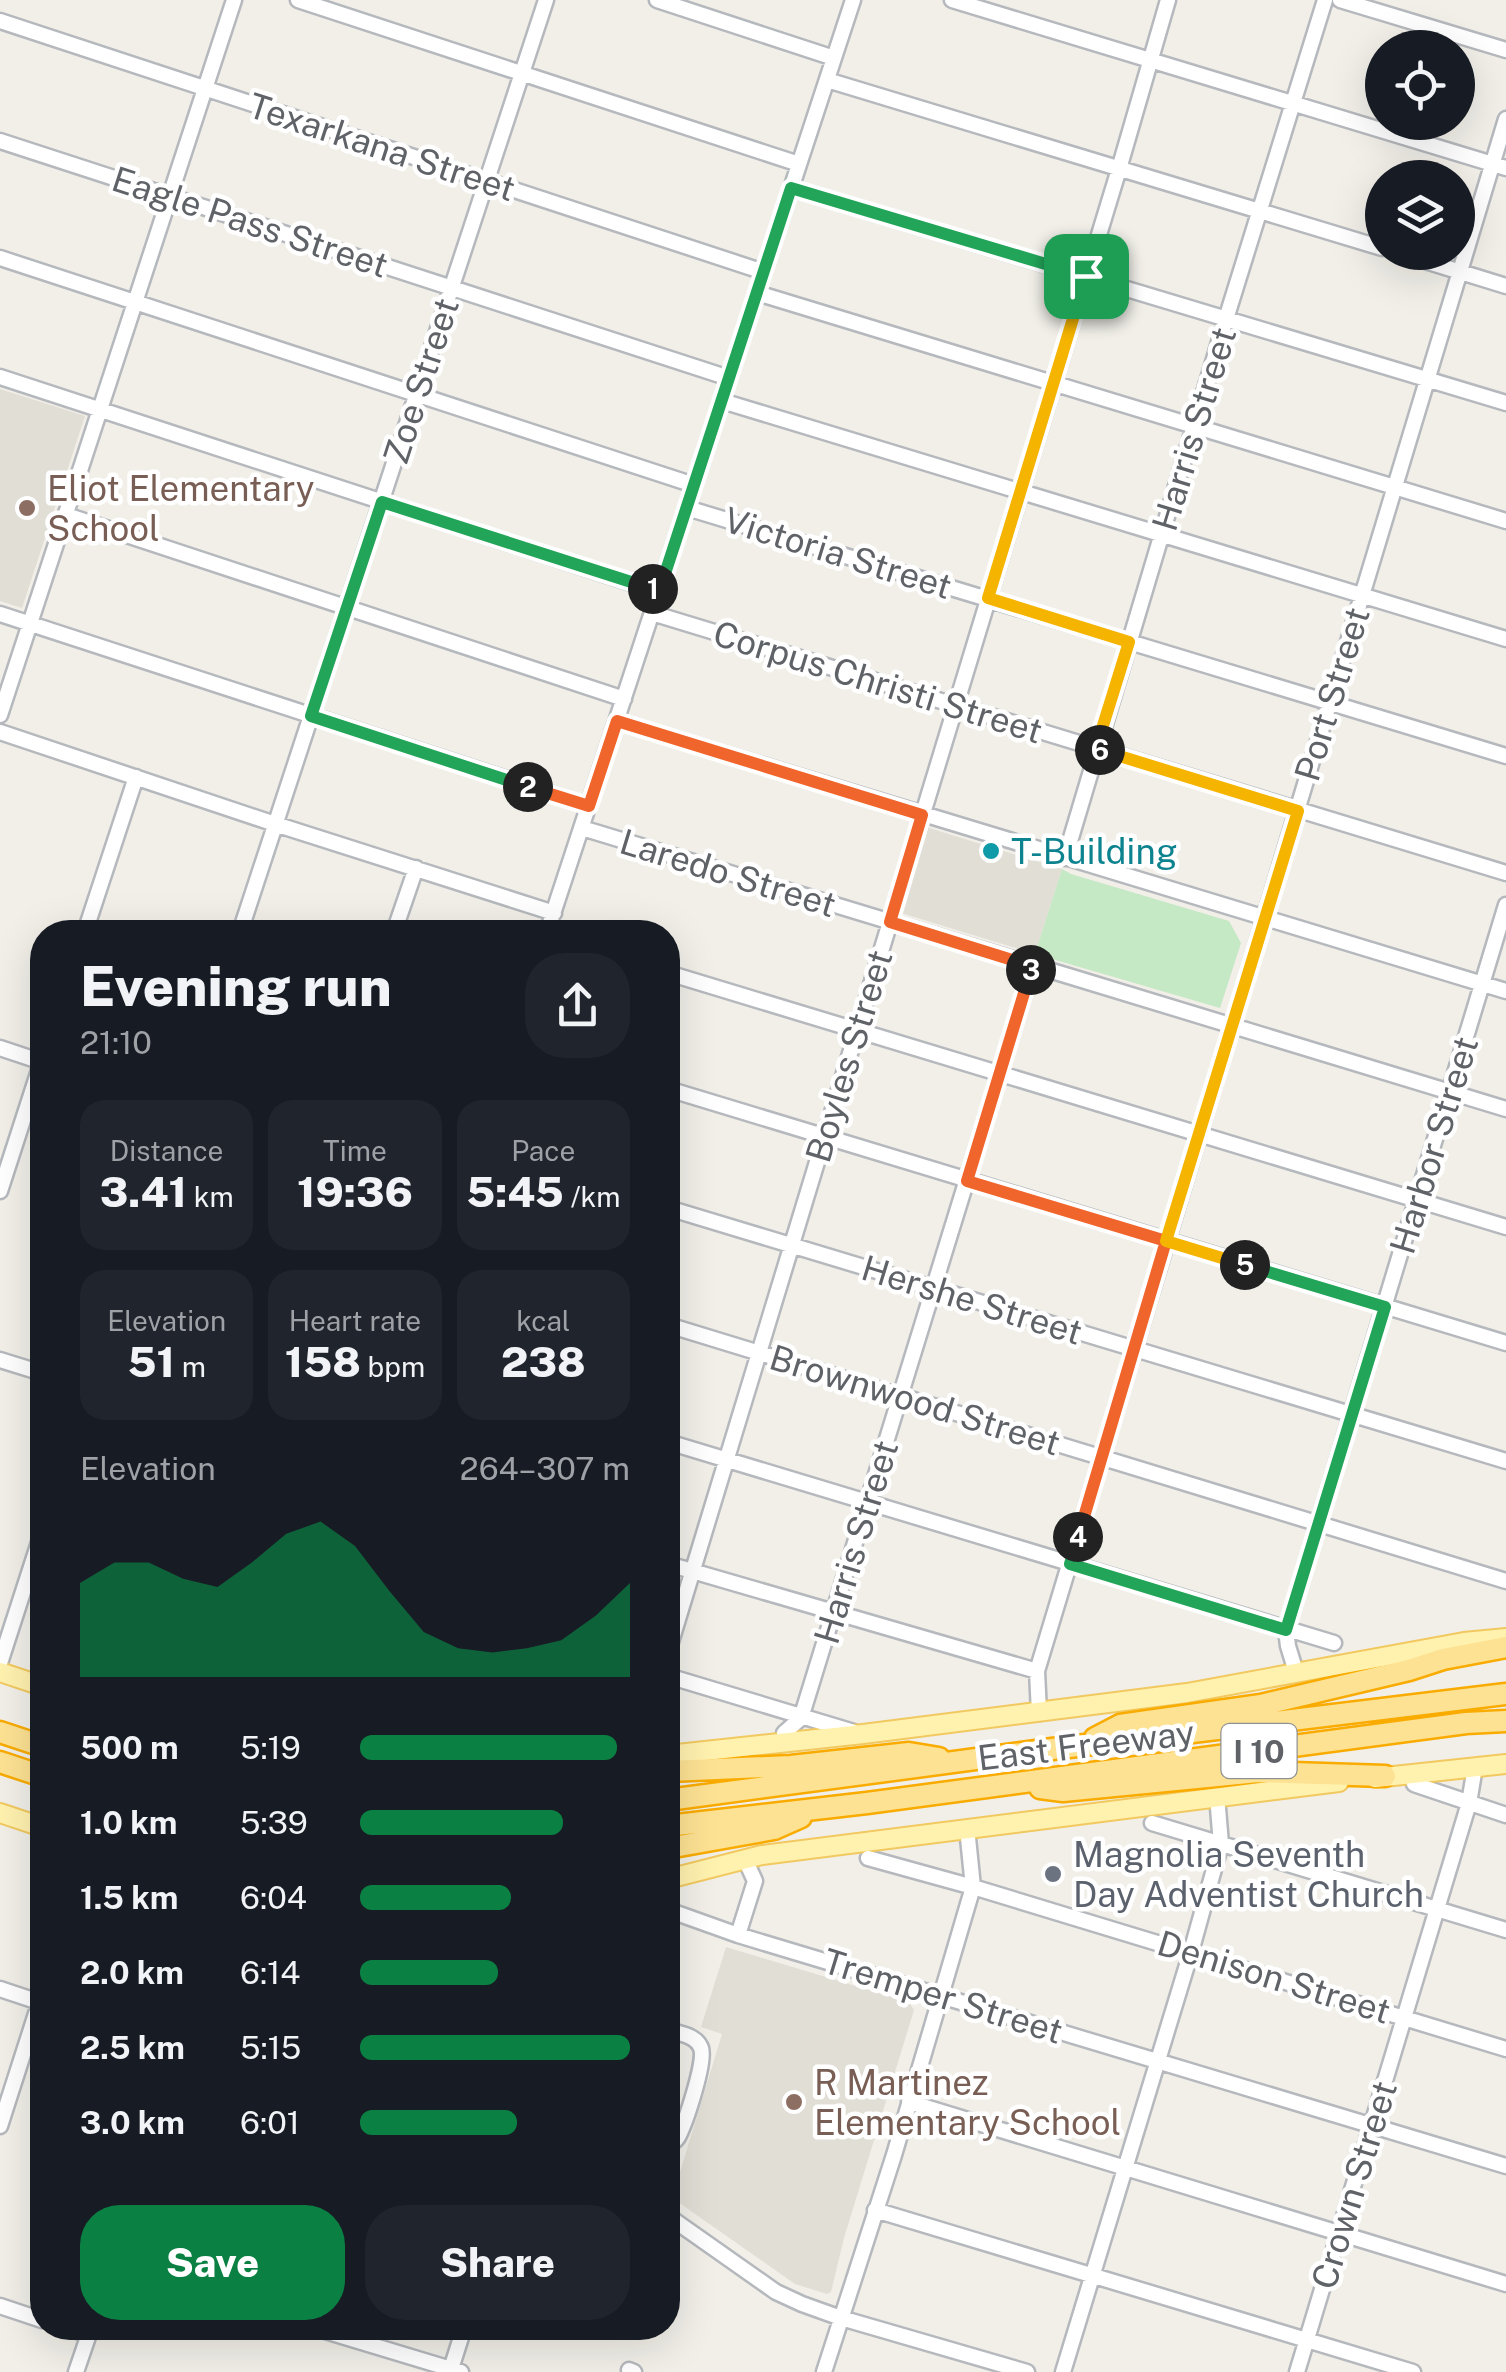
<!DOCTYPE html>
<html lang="en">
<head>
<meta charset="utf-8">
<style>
  :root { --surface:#171b24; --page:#20242c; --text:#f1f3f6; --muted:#9ea1a6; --accent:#0b8043 }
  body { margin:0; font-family:"Public Sans",sans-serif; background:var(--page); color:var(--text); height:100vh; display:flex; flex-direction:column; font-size:38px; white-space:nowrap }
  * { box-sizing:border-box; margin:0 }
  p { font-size:32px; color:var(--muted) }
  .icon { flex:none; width:55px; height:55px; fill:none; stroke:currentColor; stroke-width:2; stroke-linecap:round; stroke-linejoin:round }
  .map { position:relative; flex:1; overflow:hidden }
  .side { position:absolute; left:30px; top:920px; width:650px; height:1420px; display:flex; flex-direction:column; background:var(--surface); border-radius:40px; box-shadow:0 10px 40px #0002 }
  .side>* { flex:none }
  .buttons { position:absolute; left:1365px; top:30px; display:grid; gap:20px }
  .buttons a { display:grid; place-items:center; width:110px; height:110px; border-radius:50%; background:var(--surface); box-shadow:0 10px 40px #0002; font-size:50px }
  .pin { position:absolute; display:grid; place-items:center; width:85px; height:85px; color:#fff; margin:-42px; border-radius:20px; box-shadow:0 5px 15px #0006 }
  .km { position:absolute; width:50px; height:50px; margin:-25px; border-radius:50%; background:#222; color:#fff; font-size:28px; line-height:50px; text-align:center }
  .round { display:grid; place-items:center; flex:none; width:105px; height:105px; border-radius:40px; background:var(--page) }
  .head { display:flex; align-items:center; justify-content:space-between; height:170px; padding:0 50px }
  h1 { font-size:55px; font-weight:800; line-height:75px }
  .stats { display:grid; grid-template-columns:repeat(3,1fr); gap:15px; height:170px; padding:10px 50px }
  .stats div { display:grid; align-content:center; border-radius:25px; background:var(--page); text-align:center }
  .stats b { font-size:42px; font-weight:800 }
  .stats small { font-size:28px; font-weight:400 }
  .stats p { font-size:28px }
  .chart { height:280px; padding:20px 50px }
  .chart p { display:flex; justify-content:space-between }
  .chart svg { width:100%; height:180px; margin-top:10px; fill:var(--accent); opacity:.7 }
  .action { display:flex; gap:20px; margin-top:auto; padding:20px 50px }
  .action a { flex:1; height:115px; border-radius:40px; background:var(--accent); color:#fff; font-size:40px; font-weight:800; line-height:115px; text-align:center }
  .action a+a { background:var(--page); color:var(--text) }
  ul { padding:0 50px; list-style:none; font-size:32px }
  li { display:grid; grid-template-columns:160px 120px 1fr; align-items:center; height:75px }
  li i { height:25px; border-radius:12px; background:var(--accent) }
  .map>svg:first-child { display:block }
  .education { fill:#e1ded6 }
  .park { fill:#c5e8c5 }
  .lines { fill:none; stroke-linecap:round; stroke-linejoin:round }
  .minor-casing { stroke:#b5b8bc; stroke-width:19 }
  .major-casing { stroke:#f2c960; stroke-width:22 }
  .highway-casing { stroke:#f9ab00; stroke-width:25 }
  .minor { stroke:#fff; stroke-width:14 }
  .major { stroke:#fff2af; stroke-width:18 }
  .highway { stroke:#fde293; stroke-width:20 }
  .split-1-casing { stroke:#fff; stroke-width:20 }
  .split-2-casing { stroke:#fff; stroke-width:20 }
  .split-3-casing { stroke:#fff; stroke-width:20 }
  .split-4-casing { stroke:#fff; stroke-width:20 }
  .split-5-casing { stroke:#fff; stroke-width:20 }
  .split-6-casing { stroke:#fff; stroke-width:20 }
  .split-7-casing { stroke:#fff; stroke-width:20 }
  .split-1 { stroke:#22a559; stroke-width:12 }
  .split-2 { stroke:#22a559; stroke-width:12 }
  .split-3 { stroke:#f0652b; stroke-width:12 }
  .split-4 { stroke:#f0652b; stroke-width:12 }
  .split-5 { stroke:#22a559; stroke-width:12 }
  .split-6 { stroke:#f5b400; stroke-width:12 }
  .split-7 { stroke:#f5b400; stroke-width:12 }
  .education-dot { fill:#8d6e63; stroke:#fff; stroke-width:4 }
  .culture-dot { fill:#0f9aa8; stroke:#fff; stroke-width:4 }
  .worship-dot { fill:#6b7280; stroke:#fff; stroke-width:4 }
  .labels { text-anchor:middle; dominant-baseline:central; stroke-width:9; stroke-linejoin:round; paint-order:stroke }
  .shield { fill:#fff; stroke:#8f9295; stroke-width:2.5 }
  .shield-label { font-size:32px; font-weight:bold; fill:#5f6368 }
  .street-label { font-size:35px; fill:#5f6368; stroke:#fff }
  .education-label { font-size:35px; fill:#785e54; stroke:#fff; text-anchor:start }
  .culture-label { font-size:35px; fill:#0d838f; stroke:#fff; text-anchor:start }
  .worship-label { font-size:35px; fill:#5b616d; stroke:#fff; text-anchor:start }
</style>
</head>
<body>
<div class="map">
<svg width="1506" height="2372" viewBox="0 0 1506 2372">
  <rect width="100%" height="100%" fill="#f1efe8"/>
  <!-- education -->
  <path class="education" d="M0,389L85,416L22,608L0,601Z
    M926,827L1062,869L1035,954L901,913Z
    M726,1947L909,2002L914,2010L844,2238L831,2292L827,2294L795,2284L668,2195V2180L671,2170L680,2172L722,2034L701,2027Z"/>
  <!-- park -->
  <path class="park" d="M1062,869L1071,874L1229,921L1241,943L1220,1008L1035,954Z"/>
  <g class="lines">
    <defs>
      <path id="minor" d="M298,0L799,164
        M657,0L834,58
        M952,0L1506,168
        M1340,0L1506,50
        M0,21L764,272
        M827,80L1382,248
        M0,141L729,378
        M791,188L1506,403
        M1396,252L1506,286
        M0,258L694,485
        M757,293L1506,521
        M0,377L659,592
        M722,401L1506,639
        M687,508L1506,756
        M66,515L624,699
        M652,613L1506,873
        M0,614L589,806
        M0,715L234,0
        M617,721L1506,991
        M0,732L275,824L554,913
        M582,828L1506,1109
        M1065,858L1226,319L1325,0
        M85,932L136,777
        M240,932L546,0
        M394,932L416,868
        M547,932L853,0
        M668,973L1506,1227
        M0,1048L42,1062
        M668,1089L1506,1343
        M0,1191L42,1061
        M668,1208L1506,1461
        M668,1325L1506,1581
        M0,1360L42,1373
        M668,1442L1334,1643
        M668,1564L1037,1671
        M668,1652L1119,169L1168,0
        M0,1663L42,1533
        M1296,1672L1288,1646L1286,1630L1506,905
        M668,1676L854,1732
        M1039,1713L1037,1671L1506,119
        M784,1733L801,1718L1033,965
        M1414,1784L1506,1815
        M1152,1823L1506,1930
        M868,1858L973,1887L1506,2049
        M668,1910L738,1935L1506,2166
        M738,1935L755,1881L745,1859
        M0,1989L42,2003
        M668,2030C680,2034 696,2035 701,2048C706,2061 686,2121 679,2135C676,2142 674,2141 668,2145
        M909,2102L1506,2284
        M0,2126L42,1995
        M875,2210L1413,2372
        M668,2216L776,2292L802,2304L841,2318L1027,2372
        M0,2306L42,2320
        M67,2328L88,2334
        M315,2328L461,2372
        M629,2370L634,2372
        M76,2372L91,2328
        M450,2372L464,2328
        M824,2372L894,2155L973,1887L967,1828
        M1063,2372L1191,1952L1221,1844L1217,1796
        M1297,2372L1469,1803L1475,1767"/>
      <path id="major" d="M0,1672L42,1686
        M668,1755L863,1734L1187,1693L1464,1642L1506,1638
        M1375,1778L1506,1764
        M0,1813L42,1827
        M668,1879L762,1855L1339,1782"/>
      <path id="highway" d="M0,1732L42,1746
        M1095,1738L1120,1725L1261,1705L1409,1670L1443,1659L1506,1647
        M0,1762L42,1776
        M668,1771L791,1766L909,1753L939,1758
        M1040,1788L1063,1791L1258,1772L1385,1776
        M668,1800L1044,1750L1506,1694
        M668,1826L867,1803L1466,1723L1506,1721
        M668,1848L774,1829L801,1817"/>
    </defs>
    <!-- minor casing -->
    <use href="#minor" class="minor-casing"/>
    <!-- major casing -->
    <use href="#major" class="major-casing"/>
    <!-- highway casing -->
    <use href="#highway" class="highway-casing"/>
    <!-- minor -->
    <use href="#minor" class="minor"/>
    <!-- major -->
    <use href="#major" class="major"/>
    <!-- highway -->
    <use href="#highway" class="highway"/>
  </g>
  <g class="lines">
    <defs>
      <path id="split-1" d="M653,589L659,592L791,188L1086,276"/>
      <path id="split-2" d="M528,787L311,716L382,502L653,589"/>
      <path id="split-3" d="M528,787L589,806L617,721L922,815L890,922L1032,966L1031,970"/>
      <path id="split-4" d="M1031,970L967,1181L1166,1241L1078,1537"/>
      <path id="split-5" d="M1078,1537L1070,1564L1286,1630L1385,1307L1245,1265"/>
      <path id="split-6" d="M1100,750L1298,811L1166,1241L1245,1265"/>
      <path id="split-7" d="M1086,276L988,598L1129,642L1096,748L1100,750"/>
    </defs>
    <!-- split-1 casing -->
    <use href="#split-1" class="split-1-casing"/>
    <!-- split-2 casing -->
    <use href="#split-2" class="split-2-casing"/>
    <!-- split-3 casing -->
    <use href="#split-3" class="split-3-casing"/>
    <!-- split-4 casing -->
    <use href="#split-4" class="split-4-casing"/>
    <!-- split-5 casing -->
    <use href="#split-5" class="split-5-casing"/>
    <!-- split-6 casing -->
    <use href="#split-6" class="split-6-casing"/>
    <!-- split-7 casing -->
    <use href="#split-7" class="split-7-casing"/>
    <!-- split-1 -->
    <use href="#split-1" class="split-1"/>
    <!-- split-2 -->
    <use href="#split-2" class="split-2"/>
    <!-- split-3 -->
    <use href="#split-3" class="split-3"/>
    <!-- split-4 -->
    <use href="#split-4" class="split-4"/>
    <!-- split-5 -->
    <use href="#split-5" class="split-5"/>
    <!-- split-6 -->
    <use href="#split-6" class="split-6"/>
    <!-- split-7 -->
    <use href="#split-7" class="split-7"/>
  </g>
  <!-- markers -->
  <g class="education-dot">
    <circle cx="27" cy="508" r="10"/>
    <circle cx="794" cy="2102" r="10"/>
  </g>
  <circle class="culture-dot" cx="991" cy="851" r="10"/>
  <circle class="worship-dot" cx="1053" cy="1874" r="10"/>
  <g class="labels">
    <!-- shield labels -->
    <rect class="shield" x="1221.5" y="1724" width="75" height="54" rx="8"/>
    <g class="shield-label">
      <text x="1259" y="1751">I 10</text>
    </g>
    <!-- street labels -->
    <g class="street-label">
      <text transform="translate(382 147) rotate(18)">Texarkana Street</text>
      <text transform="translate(250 222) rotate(18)">Eagle Pass Street</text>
      <text transform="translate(421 381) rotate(-72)">Zoe Street</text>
      <text transform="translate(1194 429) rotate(-73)">Harris Street</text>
      <text transform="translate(838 553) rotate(17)">Victoria Street</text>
      <text transform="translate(878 682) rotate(17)">Corpus Christi Street</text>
      <text transform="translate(1332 694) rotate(-73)">Port Street</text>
      <text transform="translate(728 873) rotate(17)">Laredo Street</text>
      <text transform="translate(849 1056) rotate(-73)">Boyles Street</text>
      <text transform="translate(1434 1145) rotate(-73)">Harbor Street</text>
      <text transform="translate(972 1300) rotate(17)">Hershe Street</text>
      <text transform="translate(915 1400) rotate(17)">Brownwood Street</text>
      <text transform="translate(856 1542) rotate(-73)">Harris Street</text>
      <text transform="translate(1086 1745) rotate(-7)">East Freeway</text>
      <text transform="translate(1274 1977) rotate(17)">Denison Street</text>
      <text transform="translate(943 1996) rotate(17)">Tremper Street</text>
      <text transform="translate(1354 2185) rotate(-73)">Crown Street</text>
    </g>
    <!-- education labels -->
    <g class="education-label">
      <text x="47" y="488">Eliot Elementary<tspan x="47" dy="40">School</tspan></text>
      <text x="814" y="2082">R Martinez<tspan x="814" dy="40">Elementary School</tspan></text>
    </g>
    <!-- culture labels -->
    <g class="culture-label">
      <text x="1011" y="851">T-Building</text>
    </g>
    <!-- worship labels -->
    <g class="worship-label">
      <text x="1073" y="1854">Magnolia Seventh<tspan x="1073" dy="40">Day Adventist Church</tspan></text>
    </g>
  </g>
</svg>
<div class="buttons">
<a><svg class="icon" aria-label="locate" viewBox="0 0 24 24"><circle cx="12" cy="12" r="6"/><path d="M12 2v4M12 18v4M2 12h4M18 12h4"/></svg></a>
<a><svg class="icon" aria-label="layers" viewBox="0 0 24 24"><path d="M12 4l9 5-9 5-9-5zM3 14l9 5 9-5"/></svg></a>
</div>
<div class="pin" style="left:1086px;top:276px;background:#1e9e55"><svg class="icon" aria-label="arrive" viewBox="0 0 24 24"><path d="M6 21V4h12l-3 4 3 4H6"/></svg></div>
<b class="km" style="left:653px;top:589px">1</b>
<b class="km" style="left:528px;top:787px">2</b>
<b class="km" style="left:1031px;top:970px">3</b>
<b class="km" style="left:1078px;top:1537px">4</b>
<b class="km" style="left:1245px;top:1265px">5</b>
<b class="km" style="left:1100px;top:750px">6</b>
<section class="side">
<div class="head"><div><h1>Evening run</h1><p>21:10</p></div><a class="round"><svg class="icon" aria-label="share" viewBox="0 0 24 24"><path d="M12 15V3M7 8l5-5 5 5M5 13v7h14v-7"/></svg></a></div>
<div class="stats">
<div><p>Distance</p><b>3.41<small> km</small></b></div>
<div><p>Time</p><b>19:36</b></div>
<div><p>Pace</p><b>5:45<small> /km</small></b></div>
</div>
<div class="stats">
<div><p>Elevation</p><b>51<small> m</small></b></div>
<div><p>Heart rate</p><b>158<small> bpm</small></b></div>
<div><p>kcal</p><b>238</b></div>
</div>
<div class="chart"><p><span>Elevation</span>264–307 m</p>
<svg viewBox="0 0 160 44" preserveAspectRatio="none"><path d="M0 44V21L10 16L20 16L30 20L40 22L50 16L60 9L70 6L80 12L90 23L100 33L110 37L120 38L130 37L140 35L150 29L160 21V44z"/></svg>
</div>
<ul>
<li><b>500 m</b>5:19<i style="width:95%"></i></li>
<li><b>1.0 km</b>5:39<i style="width:75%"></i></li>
<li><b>1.5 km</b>6:04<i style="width:56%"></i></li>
<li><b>2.0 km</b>6:14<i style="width:51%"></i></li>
<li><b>2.5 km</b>5:15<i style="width:100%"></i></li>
<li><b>3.0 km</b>6:01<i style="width:58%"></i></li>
</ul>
<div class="action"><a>Save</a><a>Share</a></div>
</section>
</div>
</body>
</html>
